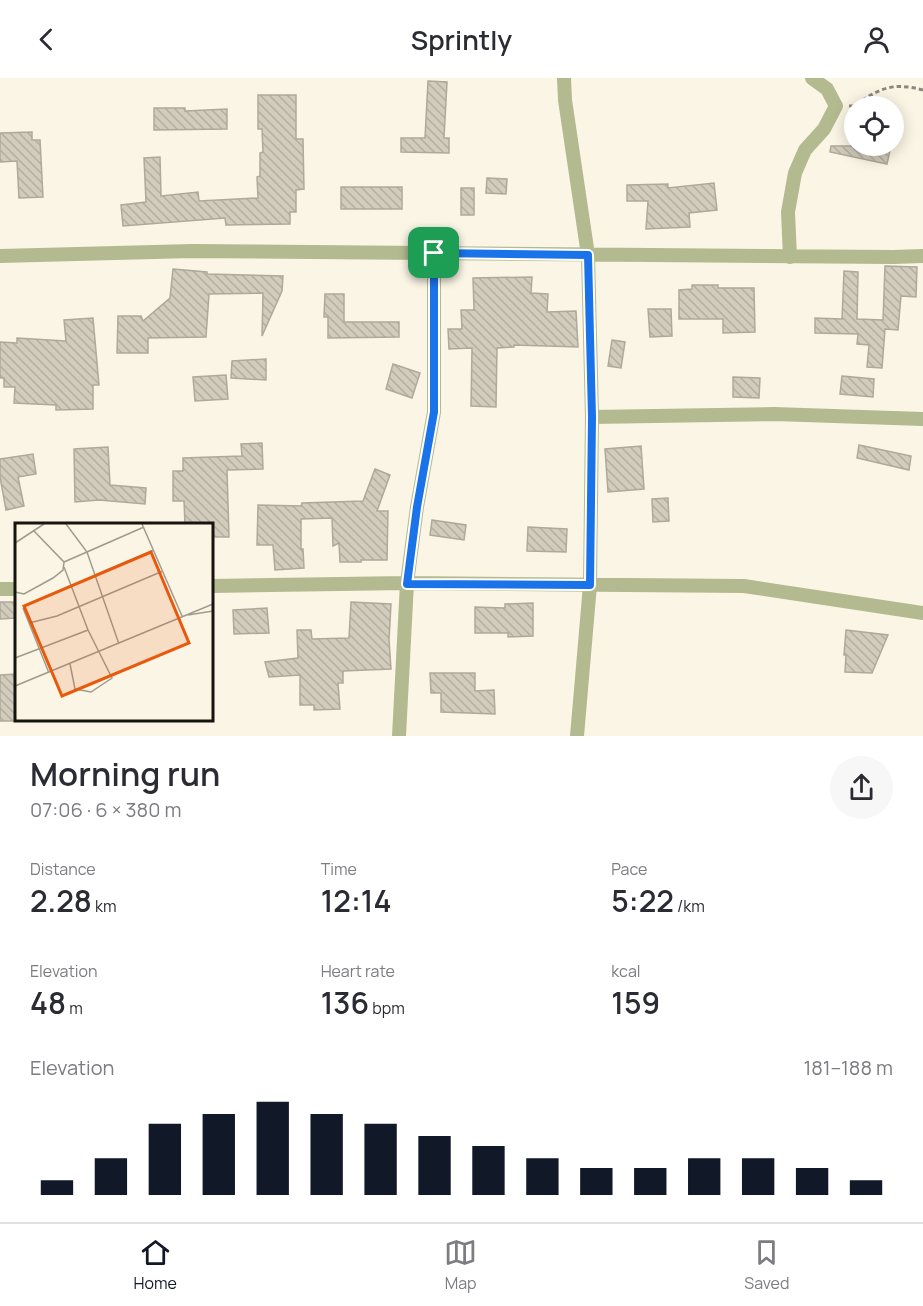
<!DOCTYPE html>
<html lang="en">
<head>
<meta charset="utf-8">
<style>
  :root { --surface:#fff; --page:#f7f7f7; --text:#2b2b33; --muted:#7c7c81; --line:#e1e1e2; --accent:#111827 }
  body { margin:0; font-family:Manrope,sans-serif; background:var(--page); color:var(--text); height:100vh; display:flex; flex-direction:column; font-size:22px; white-space:nowrap }
  * { box-sizing:border-box; margin:0 }
  p { font-size:20px; color:var(--muted) }
  .icon { flex:none; width:33px; height:33px; fill:none; stroke:currentColor; stroke-width:2; stroke-linecap:round; stroke-linejoin:round }
  .map { position:relative; height:658px; overflow:hidden }
  .details { display:flex; flex-direction:column; background:var(--surface); flex:1 }
  .details>* { flex:none }
  .buttons { position:absolute; left:844px; top:18px; display:grid; gap:12px }
  .buttons a { display:grid; place-items:center; width:60px; height:60px; border-radius:50%; background:var(--surface); box-shadow:0 3px 15px #0003; font-size:30px }
  .pin { position:absolute; display:grid; place-items:center; width:51px; height:51px; color:#fff; margin:-26px; border-radius:12px; box-shadow:0 3px 9px #0006 }
  .round { display:grid; place-items:center; flex:none; width:63px; height:63px; border-radius:32px; background:var(--page) }
  .overview { display:flex; align-items:center; justify-content:space-between; height:102px; padding:0 30px }
  h1 { font-size:33px; font-weight:600; line-height:45px }
  .metrics { display:grid; grid-template-columns:repeat(3,1fr); gap:9px; height:102px; padding:6px 30px }
  .metrics div { display:grid; align-content:center }
  .metrics b { font-size:30px; font-weight:600 }
  .metrics small { font-size:16px; font-weight:400 }
  .metrics p { font-size:16px }
  .chart { height:168px; padding:12px 30px }
  .chart p { display:flex; justify-content:space-between }
  .chart svg { width:100%; height:108px; margin-top:6px; stroke:var(--accent); stroke-width:6 }
  header { display:flex; justify-content:space-between; align-items:center; height:78px; padding:0 30px; background:var(--surface); font-size:27px; font-weight:600 }
  .dock { display:flex; justify-content:space-around; align-items:center; height:84px; border-top:2px solid var(--line); background:var(--surface); font-size:16px; color:var(--muted) }
  .dock a { display:grid; justify-items:center; gap:3px }
  .dock .current { color:var(--accent) }
  .map>svg:first-child { display:block }
  .building { fill:url(#building-back-hatch); stroke:#aea99a; stroke-width:1.5 }
  .lines { fill:none; stroke-linecap:round; stroke-linejoin:round }
  .path { stroke:#8c887e; stroke-width:3; stroke-dasharray:4.5 3; stroke-linecap:butt }
  .minor { stroke:#b3ba90; stroke-width:14 }
  .route-casing { stroke:#fff; stroke-width:12 }
  .route { stroke:#1a73e8; stroke-width:8 }
  .inset-road { fill:none; stroke:#9f9b8f; stroke-width:1.5 }
  .view { fill:#e8590c; fill-opacity:0.15; stroke:#e8590c; stroke-width:3 }
  .inset-edge { fill:none; stroke:#16140f; stroke-width:3 }
</style>
</head>
<body>
<header><svg class="icon" aria-label="back" viewBox="0 0 24 24"><path d="M15 5l-7 7 7 7"/></svg>Sprintly<svg class="icon" aria-label="person" viewBox="0 0 24 24"><circle cx="12" cy="8" r="4"/><path d="M4 21q1-7 8-7t8 7"/></svg></header>
<div class="map">
<svg width="923" height="658" viewBox="0 0 923 658">
  <defs>
    <pattern id="building-back-hatch" width="6" height="6" patternUnits="userSpaceOnUse" patternTransform="scale(1.5)"><rect width="6" height="6" fill="#d1ccbc"/><path d="M-1 5l2 2M0 0l6 6M5-1l2 2" fill="none" stroke="#b3aea0"/></pattern>
  </defs>
  <rect width="100%" height="100%" fill="#fbf5e5"/>
  <!-- building -->
  <path class="building" d="M428,3L447,4L444,60H449V75L401,74V60H425Z
    M258,17H296V61H303L304,111L296,112V134H290V146L226,147L225,140L123,148L121,127L146,124L144,80L160,79L161,118L198,114L199,123L258,120L257,99L260,98V75L263,74L262,51H258Z
    M154,30H185V33L227,31V51L154,52Z
    M32,54V62H40L43,119L19,120L17,83L0,84V55Z
    M831,68H891L887,86L830,74Z
    M487,100L507,101L506,116L486,115Z
    M714,105L717,132L689,135L690,149L646,151L648,123H627V107L668,106V110Z
    M341,109H402V131H341Z
    M461,110H474V137H461Z
    M885,188L917,189L916,219L901,218L898,252L885,251L882,290L867,289L869,267L857,266L858,256L815,255V240L842,241L844,193L858,194L857,241L883,242Z
    M173,191L207,194V196L283,198L282,213L262,258L263,215L209,216L206,259L148,260V275H117L118,238H141L143,243L170,220Z
    M532,199L531,215L548,216L547,234L576,233L578,269L514,267V269L497,270L496,329L471,328L472,270L449,271L448,251H462L461,232H474L473,200Z
    M692,207H718V210H754L755,254L723,255V241H679V212L692,211Z
    M325,216H344V244H399V259L328,260V239H324Z
    M648,231H671L672,258L650,259Z
    M93,240L99,307H93V331L56,332V327L14,325L15,309H4V300H0V264L17,265V260L66,263L64,242Z
    M612,262L625,264L621,290L608,288Z
    M266,281V302L231,300L232,283Z
    M393,286L420,295L412,320L386,311Z
    M226,297L228,321L195,323L193,299Z
    M842,298L874,301L873,319L840,316Z
    M733,299L760,300L759,320L733,319Z
    M262,365L263,391L227,392L229,459H212V447H185L184,423H173V393H183V380L242,378L241,366Z
    M859,367L911,378L909,392L857,380Z
    M641,368L644,411L608,414L605,371Z
    M108,369L110,407L146,410L145,426L99,422L75,424L74,371Z
    M33,376L36,396L18,399L24,428L6,432L0,399V381Z
    M375,391L390,397L377,433H388L387,482H361V484H340L339,465L333,468L332,440L301,441V471H303L304,490L275,492L273,467H257L258,427L301,428L302,425L363,423Z
    M668,420L669,443L653,444L652,421Z
    M432,442L466,447L464,462L430,457Z
    M528,449L567,451L566,474L527,473Z
    M0,524H16V540L0,541Z
    M351,524L391,526L389,562L391,591L343,593V605H338L340,631L314,632V627H300V597L269,599L265,584L298,580L297,552H311L312,561L349,560Z
    M533,525V558L508,559V555H475V529L505,530V526Z
    M267,530L269,555L234,556L233,532Z
    M846,552L888,557L872,595L845,594L846,577H844Z
    M430,595H475V613L494,612L495,636L441,634V615H431Z
    M16,596V643H0V597Z"/>
  <g class="lines">
    <!-- path -->
    <path class="path" d="M849,28H854C880,10 892,4 923,12"/>
    <!-- minor -->
    <path class="minor" d="M564,0L565,22L588,177L592,339
      M0,178L192,173L893,179L923,178
      M790,179L788,134L795,95L805,72L824,51L836,28L827,11L812,0
      M212,508L407,505L744,508L923,535
      M0,511H16
      M399,658L407,505L417,429L434,334V175
      M577,658L590,507L592,339L774,336L923,341"/>
  </g>
  <g class="lines">
    <defs>
      <path id="route" d="M434,175L588,177L592,339L590,507L407,506L417,429L434,334Z"/>
    </defs>
    <!-- route casing -->
    <use href="#route" class="route-casing"/>
    <!-- route -->
    <use href="#route" class="route"/>
  </g>
  <!-- overview -->
  <g transform="translate(15 445)">
    <rect width="198" height="198" fill="#fbf5e5"/>
    <path class="inset-road" d="M51,1L72,29L104,121M127,1L167,93M18,7L49,39L129,4M0,20L29,1M80,52L139,27M0,69L9,71L38,55L48,47L49,39M8,85L34,150M173,92L198,88M14,100L42,93L148,48M0,135L73,107L49,44M55,141L60,166L76,169L97,155L73,107M0,163L198,81"/>
    <path class="view" d="M136,29L174,120L47,173L9,83Z"/>
    <rect width="198" height="198" class="inset-edge"/>
  </g>
</svg>
<div class="buttons">
<a><svg class="icon" aria-label="locate" viewBox="0 0 24 24"><circle cx="12" cy="12" r="6"/><path d="M12 2v4M12 18v4M2 12h4M18 12h4"/></svg></a>
</div>
<div class="pin" style="left:434px;top:175px;background:#1e9e55"><svg class="icon" aria-label="arrive" viewBox="0 0 24 24"><path d="M6 21V4h12l-3 4 3 4H6"/></svg></div>
</div>
<section class="details">
<div class="overview"><div><h1>Morning run</h1><p>07:06 · 6 × 380 m</p></div><a class="round"><svg class="icon" aria-label="share" viewBox="0 0 24 24"><path d="M12 15V3M7 8l5-5 5 5M5 13v7h14v-7"/></svg></a></div>
<div class="metrics">
<div><p>Distance</p><b>2.28<small> km</small></b></div>
<div><p>Time</p><b>12:14</b></div>
<div><p>Pace</p><b>5:22<small> /km</small></b></div>
</div>
<div class="metrics">
<div><p>Elevation</p><b>48<small> m</small></b></div>
<div><p>Heart rate</p><b>136<small> bpm</small></b></div>
<div><p>kcal</p><b>159</b></div>
</div>
<div class="chart"><p><span>Elevation</span>181–188 m</p>
<svg viewBox="0 0 160 44" preserveAspectRatio="none"><path d="M5 44V38M15 44V29M25 44V15M35 44V11M45 44V6M55 44V11M65 44V15M75 44V20M85 44V24M95 44V29M105 44V33M115 44V33M125 44V29M135 44V29M145 44V33M155 44V38"/></svg>
</div>
</section>
<nav class="dock">
<a class="current"><svg class="icon" aria-label="home" viewBox="0 0 24 24"><path d="M3 11l9-7 9 7M6 9v11h12V9"/></svg>Home</a>
<a><svg class="icon" aria-label="map" viewBox="0 0 24 24"><path d="M3 6l6-2 6 2 6-2v14l-6 2-6-2-6 2zM9 4v14M15 6v14"/></svg>Map</a>
<a><svg class="icon" aria-label="saved" viewBox="0 0 24 24"><path d="M7 4h10v16l-5-4-5 4z"/></svg>Saved</a>
</nav>
</body>
</html>
